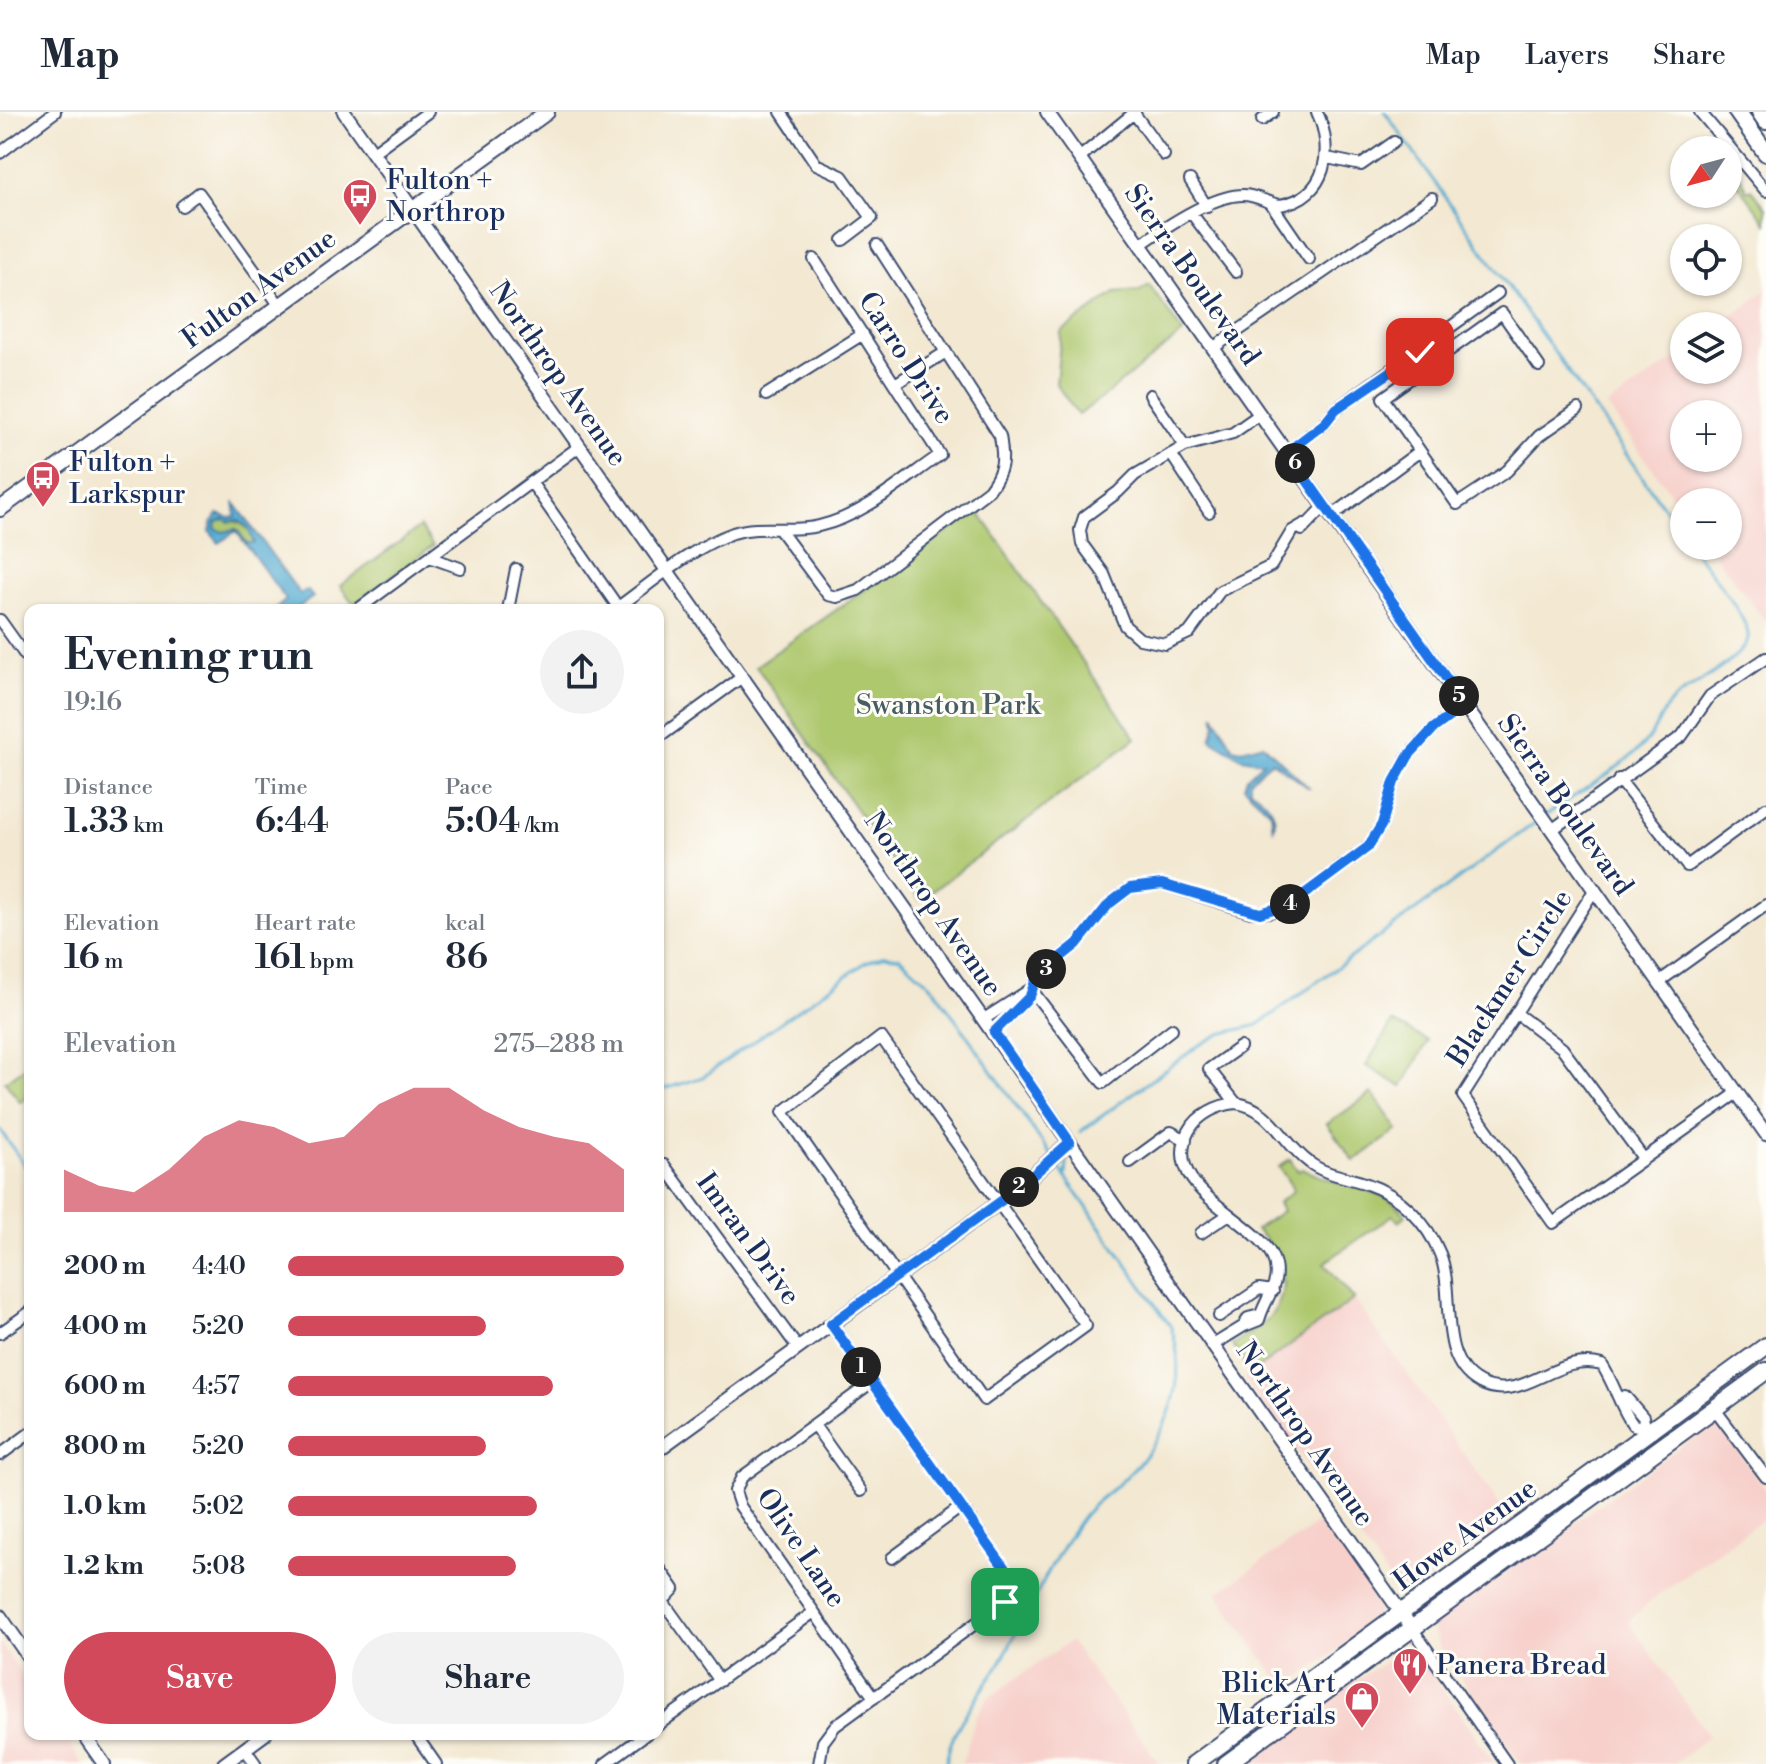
<!DOCTYPE html>
<html lang="en">
<head>
<meta charset="utf-8">
<style>
  :root { --surface:#fff; --page:#f2f2f3; --text:#1f2937; --muted:#747a83; --line:#e0e1e3; --accent:#d1495b }
  body { margin:0; font-family:"Libre Bodoni",serif; background:var(--page); color:var(--text); height:100vh; display:flex; flex-direction:column; font-size:30px; white-space:nowrap }
  * { box-sizing:border-box; margin:0 }
  p { font-size:26px; color:var(--muted) }
  .icon { flex:none; width:44px; height:44px; fill:none; stroke:currentColor; stroke-width:2; stroke-linecap:round; stroke-linejoin:round }
  .map { position:relative; flex:1; overflow:hidden }
  .sheet { position:absolute; left:24px; top:492px; width:640px; height:1136px; display:flex; flex-direction:column; background:var(--surface); border-radius:16px; box-shadow:0 2px 6px #0004 }
  .sheet>* { flex:none }
  .needle { width:52px; rotate:234deg }
  .controls { position:absolute; left:1670px; top:24px; display:grid; gap:16px }
  .controls a { display:grid; place-items:center; width:72px; height:72px; border-radius:50%; background:var(--surface); box-shadow:0 2px 6px #0004; font-size:40px }
  .pin { position:absolute; display:grid; place-items:center; width:68px; height:68px; color:#fff; margin:-34px; border-radius:16px; box-shadow:0 4px 12px #0006 }
  .km { position:absolute; width:40px; height:40px; margin:-20px; border-radius:50%; background:#222; color:#fff; font-size:22px; line-height:40px; text-align:center }
  .round { display:grid; place-items:center; flex:none; width:84px; height:84px; border-radius:42px; background:var(--page) }
  .headline { display:flex; align-items:center; justify-content:space-between; height:136px; padding:0 40px }
  h1 { font-size:44px; font-weight:600; line-height:60px }
  .stats { display:grid; grid-template-columns:repeat(3,1fr); gap:12px; height:136px; padding:8px 40px }
  .stats div { display:grid; align-content:center }
  .stats b { font-size:34px; font-weight:600 }
  .stats small { font-size:22px; font-weight:400 }
  .stats p { font-size:22px }
  .chart { height:224px; padding:16px 40px }
  .chart p { display:flex; justify-content:space-between }
  .chart svg { width:100%; height:144px; margin-top:8px; fill:var(--accent); opacity:.7 }
  .button { display:flex; gap:16px; margin-top:auto; padding:16px 40px }
  .button a { flex:1; height:92px; border-radius:48px; background:var(--accent); color:#fff; font-size:32px; font-weight:600; line-height:92px; text-align:center }
  .button a+a { background:var(--page); color:var(--text) }
  ul { padding:0 40px; list-style:none; font-size:26px }
  li { display:grid; grid-template-columns:128px 96px 1fr; align-items:center; height:60px }
  li i { height:20px; border-radius:10px; background:var(--accent) }
  header { display:flex; align-items:center; gap:48px; box-sizing:border-box; height:112px; padding:0 40px; background:var(--surface); border-bottom:2px solid var(--line) }
  header strong { font-size:38px }
  nav { display:flex; gap:44px; margin-inline-start:auto; font-size:28px }
  .map>svg:first-child { display:block }
  .built { fill:#f7d0cb; fill-rule:evenodd }
  .green { fill:#aec86e; stroke:#647c66; stroke-width:2 }
  .water { fill:#54abd1; stroke:#386d98; stroke-width:2; fill-rule:evenodd }
  .lines { fill:none; stroke-linecap:round; stroke-linejoin:round }
  .stream { stroke:#54abd1; stroke-width:3 }
  .minor-casing { stroke:#3b4b6f; stroke-width:14 }
  .tertiary-casing { stroke:#3b4b6f; stroke-width:16 }
  .secondary-casing { stroke:#3b4b6f; stroke-width:18 }
  .primary-casing { stroke:#3b4b6f; stroke-width:20 }
  .minor { stroke:#fff; stroke-width:10 }
  .tertiary { stroke:#fff; stroke-width:12 }
  .secondary { stroke:#fff; stroke-width:14 }
  .primary { stroke:#fff; stroke-width:16 }
  .route-casing { stroke:#fff; stroke-width:16 }
  .route { stroke:#1a73e8; stroke-width:10 }
  .labels { text-anchor:middle; dominant-baseline:central; stroke-width:6; stroke-linejoin:round; paint-order:stroke }
  .poi-label { font-size:28px; fill:#1b2f5e; stroke:#fdfcf7; text-anchor:start }
  .street-label { font-size:28px; fill:#1b2f5e; stroke:#fdfcf7 }
  .park-label { font-size:28px; fill:#475d63; stroke:#fdfcf7 }
</style>
</head>
<body>
<header>
<strong>Map</strong>
<nav><a>Map</a><a>Layers</a><a>Share</a></nav>
</header>
<div class="map">
<svg width="1766" height="1652" viewBox="0 0 1766 1652">
  <rect width="100%" height="100%" fill="#fdfcf7"/>
  <filter id="ink" filterUnits="userSpaceOnUse"><feTurbulence type="fractalNoise" baseFrequency=".0125" numOctaves="2"/><feDisplacementMap in="SourceGraphic" scale="16" xChannelSelector="R" yChannelSelector="G"/><feConvolveMatrix kernelMatrix="1 2 1 2 8 2 1 2 1" color-interpolation-filters="sRGB"/></filter>
  <filter id="wash" filterUnits="userSpaceOnUse"><feTurbulence type="fractalNoise" baseFrequency=".006" numOctaves="4" result="noise"/><feDisplacementMap in="SourceGraphic" scale="32" xChannelSelector="R" yChannelSelector="G"/><feGaussianBlur stdDeviation="1.8" result="paint"/><feColorMatrix in="noise" values="0 0 0 0 0 0 0 0 0 0 0 0 0 0 0 0 0 1.4 0 .05"/><feComposite in="paint" operator="in"/></filter>
  <g filter="url(#wash)">
    <rect width="100%" height="100%" fill="#f3e8d1"/>
    <!-- built -->
    <path class="built" d="M1766,178V510L1708,434H1728V390H1684V400L1607,294L1684,241V258H1728V214H1720ZM1728,302V346H1684V302Z
      M1354,1187L1513,1411L1459,1444L1414,1478L1395,1475L1244,1266Z
      M1708,1315H1717L1727,1325L1766,1377V1405L1661,1481L1628,1509L1709,1624L1674,1652H1521L1439,1534L1432,1516L1437,1509Z
      M1322,1408L1381,1496L1364,1519L1284,1577L1217,1481Z
      M1070,1529L1160,1652H962L976,1604L988,1586Z
      M0,1531L30,1575V1622H62L83,1652H0Z
      M1405,1536L1417,1540L1495,1652H1241L1316,1595Z"/>
    <!-- green -->
    <path class="green" d="M1741,65L1747,79L1751,77L1766,96V111L1738,72L1732,75Z
      M1149,173L1183,221C1147,249 1115,277 1078,303L1056,272L1061,220L1115,181L1140,179Z
      M978,399L1136,626L920,788L756,554Z
      M223,407C238,410 252,412 253,431H247L235,417L224,420L215,417L216,411Z
      M420,415L433,434L354,492L340,474Z
      M1392,910L1428,929L1402,975L1366,954Z
      M30,952V983L20,990L5,969Z
      M1372,981L1398,1018L1354,1049L1327,1012Z
      M1290,1047L1298,1059L1302,1056C1334,1075 1382,1071 1406,1103L1399,1110L1393,1103L1324,1151L1354,1187L1251,1261L1232,1233C1244,1224 1263,1215 1272,1202C1295,1172 1278,1140 1256,1117L1282,1099L1278,1091L1294,1078L1279,1055Z"/>
    <!-- water -->
    <path class="water" d="M234,390L300,482L307,478L313,485L295,498H274L286,488L236,419L219,431L210,420L212,411L218,402L230,406L236,404ZM224,407L229,410L238,408L248,416L254,431H247L236,417L224,420L215,417L216,411Z
      M1214,602L1233,636L1242,638L1263,632L1310,677L1272,649L1250,668V677C1264,686 1280,700 1273,718L1271,700L1244,675L1247,665L1263,650L1242,646L1211,627L1216,611Z"/>
    <g class="lines">
      <!-- stream -->
      <path class="stream" d="M1385,0L1684,424
        M1545,704C1577,681 1617,660 1644,632C1660,615 1658,599 1679,584C1695,573 1745,544 1748,526C1751,508 1703,451 1691,434
        M658,979L703,965L866,850L884,843L899,845L933,875L1051,1043
        M0,1018L30,1061
        M1080,1020L1198,934L1220,922L1258,913L1539,708
        M1066,1063L1067,1051
        M946,1652C950,1616 978,1586 997,1556C1025,1508 1047,1456 1078,1411C1091,1391 1110,1381 1126,1365C1167,1325 1190,1270 1171,1215L1055,1050"/>
    </g>
  </g>
  <g filter="url(#ink)">
    <g class="lines">
      <defs>
        <path id="minor" d="M781,0L816,52L842,64L872,106L843,128
          M1700,0L1766,79
          M1134,1L1164,43
          M1262,8L1273,0
          M16,29L55,0
          M0,41L13,31
          M372,41L428,0
          M1079,46L1135,0
          M1327,46L1361,53L1394,30
          M1190,68L1207,95
          M1270,90L1309,147
          M182,94L199,81L280,194
          M1192,102L1236,160
          M1140,133C1165,115 1213,83 1243,83C1257,83 1267,91 1280,93C1328,85 1334,37 1317,0
          M1213,236L1432,86
          M1539,254L1502,201L1383,286L1457,392L1507,359L1539,324L1578,297
          M895,272L946,240
          M766,283L863,222
          M1150,283L1185,334
          M1260,302L1233,321L1185,334L1135,363L1118,380L1084,405L1080,418L1082,432L1104,462L1125,514L1140,527L1165,532L1189,521L1220,479L1271,454L1292,419L1304,412
          M1287,340L1325,311L1336,297L1498,181
          M1171,342L1209,400
          M531,370L618,495
          M1332,404L1420,339
          M779,417L828,483L837,485L858,478L989,378C1004,358 1004,348 1000,324L877,133
          M1302,418L1325,394
          M429,445L460,456
          M357,498L580,334
          M508,498L516,457
          M614,498C651,472 690,436 733,421C761,412 790,421 819,414C864,404 903,368 940,343L814,147
          M0,508L30,550
          M658,626L742,565
          M1619,667L1687,754L1766,696
          M1553,717L1682,624L1710,584L1766,546
          M1595,777L1463,984L1553,1111L1737,981
          M1660,869L1766,793
          M1031,877L1103,971L1172,917
          M1516,901L1562,936L1643,1046
          M984,907L1031,877
          M994,920L1030,884L1037,864L1077,832L1109,792L1130,776L1162,772L1251,800H1270L1291,792L1368,735L1382,712L1394,670L1409,643L1434,616L1465,593
          M881,925L1086,1214L984,1288L783,1000Z
          M1240,935L1209,957L1236,991C1272,996 1282,1031 1310,1051C1326,1063 1348,1065 1367,1072C1400,1083 1427,1110 1440,1142C1456,1182 1435,1247 1480,1271C1523,1293 1555,1240 1602,1253C1615,1273 1620,1295 1633,1313L1643,1315
          M1236,991C1218,993 1198,1002 1189,1019C1158,1077 1255,1106 1272,1144C1284,1170 1265,1185 1259,1208L1244,1214
          M1130,1050L1171,1020L1186,1028
          M658,1058L664,1053L798,1236
          M1201,1121L1228,1103
          M1219,1204L1259,1177L1273,1179
          M0,1221L30,1200
          M1213,1233L1244,1214L1248,1206L1260,1203
          M872,1270L742,1365L735,1379L740,1394L874,1586
          M1625,1284L1643,1305L1646,1320
          M1714,1296L1766,1365
          M814,1313L861,1379
          M0,1343L30,1321
          M892,1446L961,1395
          M658,1454L674,1477L660,1492
          M664,1491L720,1569
          M1412,1516L1507,1652
          M658,1613L814,1500
          M415,1622L436,1652
          M245,1637L255,1651
          M605,1652L646,1622
          M819,1652L823,1630L835,1614L1001,1493C1010,1486 1015,1477 1011,1465L831,1212"/>
        <path id="tertiary" d="M344,0L1412,1516
          M1047,0L1766,1022
          M658,1338L1015,1079L1070,1030
          M0,1504L30,1547
          M83,1622L104,1652
          M224,1652L265,1622"/>
        <path id="secondary" d="M0,397L547,0"/>
        <path id="primary" d="M1737,0L1766,41
          M1760,0L1766,9
          M1194,1652L1766,1234
          M1226,1652L1766,1259"/>
      </defs>
      <!-- minor casing -->
      <use href="#minor" class="minor-casing"/>
      <!-- tertiary casing -->
      <use href="#tertiary" class="tertiary-casing"/>
      <!-- secondary casing -->
      <use href="#secondary" class="secondary-casing"/>
      <!-- primary casing -->
      <use href="#primary" class="primary-casing"/>
      <!-- minor -->
      <use href="#minor" class="minor"/>
      <!-- tertiary -->
      <use href="#tertiary" class="tertiary"/>
      <!-- secondary -->
      <use href="#secondary" class="secondary"/>
      <!-- primary -->
      <use href="#primary" class="primary"/>
    </g>
  </g>
  <g class="lines" filter="url(#ink)">
    <defs>
      <path id="route" d="M1005,1490L1012,1479L1011,1465L831,1212L1015,1079L1070,1030L994,920L1030,884L1037,864L1077,832L1109,792L1130,776L1162,772L1260,801L1291,792L1368,735L1382,712L1394,670L1409,643L1434,616L1465,593L1287,340L1325,311L1336,297L1420,240"/>
    </defs>
    <!-- route casing -->
    <use href="#route" class="route-casing"/>
    <!-- route -->
    <use href="#route" class="route"/>
  </g>
  <!-- icons -->
  <defs>
    <symbol id="bus-pin" viewBox="-11 -11 22 30"><path d="M0 17L-7.5 6A9.5 9.5 0 1 1 7.5 6Z" fill="#d1495b" stroke="#fdfcf7"/><path d="M-5-6H5V4H4V6H2V4H-2V6H-4V4H-5ZM-3.5-4V0h7V-4ZM-3.5 1.2v1.5H-2V1.2ZM2 1.2v1.5H3.5V1.2Z" fill="#fff"/></symbol>
    <symbol id="restaurant-pin" viewBox="-11 -11 22 30"><path d="M0 17L-7.5 6A9.5 9.5 0 1 1 7.5 6Z" fill="#d1495b" stroke="#fdfcf7"/><path d="M-5-6h1v4h1v-4h1v4h1v-4h1v5L-1.5 .5V6h-2V.5L-5-1ZM5-6V6H3V1.5H1.5Q1.5-4 5-6Z" fill="#fff"/></symbol>
    <symbol id="shop-pin" viewBox="-11 -11 22 30"><path d="M0 17L-7.5 6A9.5 9.5 0 1 1 7.5 6Z" fill="#d1495b" stroke="#fdfcf7"/><path d="M-5-2.5h2.3a2.7 3.5 0 0 1 5.4 0H5L5.5 6h-11ZM-1.5-2.5h3a1.5 2.3 0 0 0-3 0Z" fill="#fff"/></symbol>
  </defs>
  <g fill-rule="evenodd">
    <use href="#bus-pin" x="340" y="64" width="40" height="54"/>
    <use href="#bus-pin" x="23" y="346" width="40" height="54"/>
    <use href="#restaurant-pin" x="1390" y="1533" width="40" height="54"/>
    <use href="#shop-pin" x="1342" y="1567" width="40" height="54"/>
  </g>
  <g class="labels">
    <!-- poi labels -->
    <g class="poi-label">
      <text x="386" y="68">Fulton +<tspan x="386" dy="32">Northrop</tspan></text>
      <text x="69" y="350">Fulton +<tspan x="69" dy="32">Larkspur</tspan></text>
      <text x="1436" y="1553">Panera Bread</text>
      <text x="1336" y="1571" text-anchor="end">Blick Art<tspan x="1336" dy="32">Materials</tspan></text>
    </g>
    <!-- street labels -->
    <g class="street-label">
      <text transform="translate(1192 163) rotate(55)">Sierra Boulevard</text>
      <text transform="translate(259 177) rotate(-36)">Fulton Avenue</text>
      <text transform="translate(906 246) rotate(57)">Carro Drive</text>
      <text transform="translate(558 262) rotate(55)">Northrop Avenue</text>
      <text transform="translate(1565 693) rotate(55)">Sierra Boulevard</text>
      <text transform="translate(933 792) rotate(55)">Northrop Avenue</text>
      <text transform="translate(1510 866) rotate(-57)">Blackmer Circle</text>
      <text transform="translate(748 1127) rotate(54)">Imran Drive</text>
      <text transform="translate(1305 1322) rotate(55)">Northrop Avenue</text>
      <text transform="translate(1465 1423) rotate(-36)">Howe Avenue</text>
      <text transform="translate(801 1436) rotate(56)">Olive Lane</text>
    </g>
    <!-- park labels -->
    <g class="park-label">
      <text x="948" y="593">Swanston Park</text>
    </g>
  </g>
</svg>
<div class="controls">
<a><svg class="needle" viewBox="-14 -14 28 28"><path d="M0-13l5 13h-10z" fill="#e53935"/><path d="M0 13l5-13h-10z" fill="#747a83"/></svg></a>
<a><svg class="icon" aria-label="locate" viewBox="0 0 24 24"><circle cx="12" cy="12" r="6"/><path d="M12 2v4M12 18v4M2 12h4M18 12h4"/></svg></a>
<a><svg class="icon" aria-label="layers" viewBox="0 0 24 24"><path d="M12 4l9 5-9 5-9-5zM3 14l9 5 9-5"/></svg></a>
<a>+</a>
<a>−</a>
</div>
<div class="pin" style="left:1005px;top:1490px;background:#1e9e55"><svg class="icon" aria-label="arrive" viewBox="0 0 24 24"><path d="M6 21V4h12l-3 4 3 4H6"/></svg></div>
<div class="pin" style="left:1420px;top:240px;background:#d93025"><svg class="icon" aria-label="check" viewBox="0 0 24 24"><path d="M5 12l5 5 9-10"/></svg></div>
<b class="km" style="left:861px;top:1255px">1</b>
<b class="km" style="left:1019px;top:1075px">2</b>
<b class="km" style="left:1046px;top:857px">3</b>
<b class="km" style="left:1290px;top:792px">4</b>
<b class="km" style="left:1459px;top:584px">5</b>
<b class="km" style="left:1295px;top:351px">6</b>
<section class="sheet">
<div class="headline"><div><h1>Evening run</h1><p>19:16</p></div><a class="round"><svg class="icon" aria-label="share" viewBox="0 0 24 24"><path d="M12 15V3M7 8l5-5 5 5M5 13v7h14v-7"/></svg></a></div>
<div class="stats">
<div><p>Distance</p><b>1.33<small> km</small></b></div>
<div><p>Time</p><b>6:44</b></div>
<div><p>Pace</p><b>5:04<small> /km</small></b></div>
</div>
<div class="stats">
<div><p>Elevation</p><b>16<small> m</small></b></div>
<div><p>Heart rate</p><b>161<small> bpm</small></b></div>
<div><p>kcal</p><b>86</b></div>
</div>
<div class="chart"><p><span>Elevation</span>275–288 m</p>
<svg viewBox="0 0 160 44" preserveAspectRatio="none"><path d="M0 44V31L10 36L20 38L30 31L40 21L50 16L60 18L70 23L80 21L90 11L100 6L110 6L120 13L130 18L140 21L150 23L160 31V44z"/></svg>
</div>
<ul>
<li><b>200 m</b>4:40<i style="width:100%"></i></li>
<li><b>400 m</b>5:20<i style="width:59%"></i></li>
<li><b>600 m</b>4:57<i style="width:79%"></i></li>
<li><b>800 m</b>5:20<i style="width:59%"></i></li>
<li><b>1.0 km</b>5:02<i style="width:74%"></i></li>
<li><b>1.2 km</b>5:08<i style="width:68%"></i></li>
</ul>
<div class="button"><a>Save</a><a>Share</a></div>
</section>
</div>
</body>
</html>
